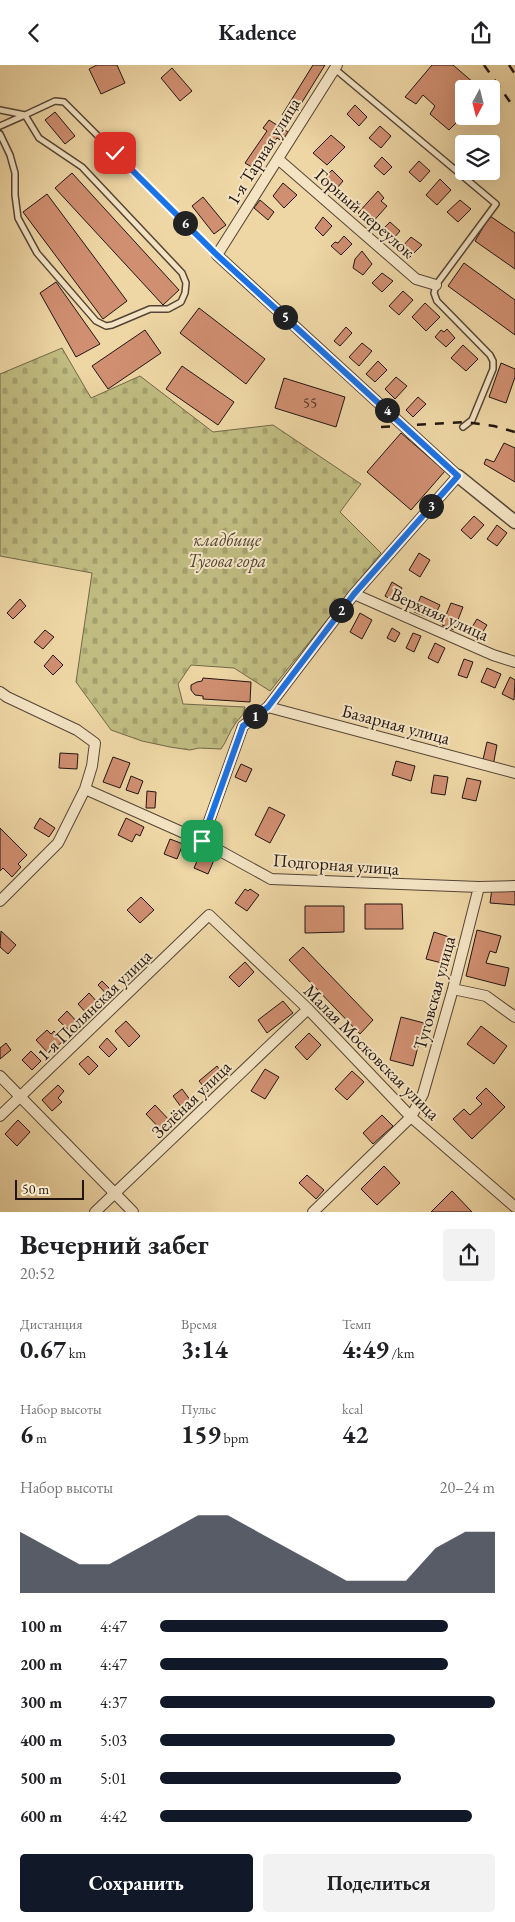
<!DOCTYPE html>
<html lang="ru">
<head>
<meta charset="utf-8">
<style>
  :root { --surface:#fff; --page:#f2f2f2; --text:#202124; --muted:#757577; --accent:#111827 }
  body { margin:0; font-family:"EB Garamond",serif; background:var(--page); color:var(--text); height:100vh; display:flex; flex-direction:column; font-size:19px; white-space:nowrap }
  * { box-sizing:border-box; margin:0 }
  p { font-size:16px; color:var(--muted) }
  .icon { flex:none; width:28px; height:28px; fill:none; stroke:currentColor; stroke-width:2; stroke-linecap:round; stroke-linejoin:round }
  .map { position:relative; height:1147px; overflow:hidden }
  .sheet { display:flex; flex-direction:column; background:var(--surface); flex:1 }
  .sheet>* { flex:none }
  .needle { width:32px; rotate:187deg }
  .fabs { position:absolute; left:455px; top:15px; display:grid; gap:10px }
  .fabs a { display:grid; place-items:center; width:45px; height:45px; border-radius:5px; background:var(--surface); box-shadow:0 5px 20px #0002; font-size:25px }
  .scale { position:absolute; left:15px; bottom:12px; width:69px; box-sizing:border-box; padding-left:5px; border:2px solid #221511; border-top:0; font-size:14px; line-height:18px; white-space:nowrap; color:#221511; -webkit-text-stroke:4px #f4e4c4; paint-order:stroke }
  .pin { position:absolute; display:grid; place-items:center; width:42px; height:42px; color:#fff; margin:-21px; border-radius:10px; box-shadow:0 2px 8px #0006 }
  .km { position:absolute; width:25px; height:25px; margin:-12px; border-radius:50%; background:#222; color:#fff; font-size:14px; line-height:25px; text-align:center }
  .round { display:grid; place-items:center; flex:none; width:52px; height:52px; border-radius:5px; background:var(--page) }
  .overview { display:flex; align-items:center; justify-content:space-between; height:85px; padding:0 20px }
  h1 { font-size:28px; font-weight:700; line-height:38px }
  .metrics { display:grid; grid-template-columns:repeat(3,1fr); gap:8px; height:85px; padding:5px 20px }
  .metrics div { display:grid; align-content:center }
  .metrics b { font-size:25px; font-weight:700 }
  .metrics small { font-size:14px; font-weight:400 }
  .metrics p { font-size:14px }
  .chart { height:140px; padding:10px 20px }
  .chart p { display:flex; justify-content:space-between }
  .chart svg { width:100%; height:90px; margin-top:5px; fill:var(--accent); opacity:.7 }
  .button { display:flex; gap:10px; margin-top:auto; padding:10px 20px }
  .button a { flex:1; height:58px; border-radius:5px; background:var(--accent); color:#fff; font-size:20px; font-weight:700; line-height:58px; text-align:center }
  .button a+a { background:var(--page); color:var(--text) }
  ul { padding:0 20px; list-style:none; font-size:16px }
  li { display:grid; grid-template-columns:80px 60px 1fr; align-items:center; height:38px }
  li i { height:12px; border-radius:6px; background:var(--accent) }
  header { display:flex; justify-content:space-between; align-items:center; height:65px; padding:0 20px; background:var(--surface); font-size:22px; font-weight:700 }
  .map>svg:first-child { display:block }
  .cemetery { fill:url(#cemetery-stones); stroke:#716849 }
  .building { fill:#d08f71; stroke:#221511 }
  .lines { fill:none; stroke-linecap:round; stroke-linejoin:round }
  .service-casing { stroke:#554536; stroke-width:8 }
  .minor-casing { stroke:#554536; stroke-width:12 }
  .tertiary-casing { stroke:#554536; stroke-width:15 }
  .service { stroke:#f4e4c4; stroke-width:5 }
  .minor { stroke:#f4e4c4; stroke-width:10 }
  .tertiary { stroke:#f4e4c4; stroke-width:12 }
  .rail { stroke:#221511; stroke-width:2.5; stroke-dasharray:9 9; stroke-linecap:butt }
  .route-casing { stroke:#fff; stroke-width:10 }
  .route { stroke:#1a73e8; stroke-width:6 }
  .labels { text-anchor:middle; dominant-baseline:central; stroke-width:4; stroke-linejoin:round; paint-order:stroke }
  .number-label { font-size:15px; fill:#4e3429 }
  .street-label { font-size:18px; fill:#221511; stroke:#f4e4c4 }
  .park-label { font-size:18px; font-style:italic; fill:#514733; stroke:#f4e4c4 }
</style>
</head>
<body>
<header><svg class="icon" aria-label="back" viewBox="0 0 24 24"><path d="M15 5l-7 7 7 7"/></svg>Kadence<svg class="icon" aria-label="share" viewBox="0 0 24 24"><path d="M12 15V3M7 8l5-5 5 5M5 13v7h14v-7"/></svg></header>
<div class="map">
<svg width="515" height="1147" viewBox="0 0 515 1147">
  <defs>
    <pattern id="cemetery-stones" width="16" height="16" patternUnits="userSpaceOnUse" patternTransform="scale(1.25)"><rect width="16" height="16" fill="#c0bc81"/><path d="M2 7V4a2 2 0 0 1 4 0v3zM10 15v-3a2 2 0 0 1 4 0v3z" fill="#a5a16e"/></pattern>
  </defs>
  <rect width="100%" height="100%" fill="#eed6a5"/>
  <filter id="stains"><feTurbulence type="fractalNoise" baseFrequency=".004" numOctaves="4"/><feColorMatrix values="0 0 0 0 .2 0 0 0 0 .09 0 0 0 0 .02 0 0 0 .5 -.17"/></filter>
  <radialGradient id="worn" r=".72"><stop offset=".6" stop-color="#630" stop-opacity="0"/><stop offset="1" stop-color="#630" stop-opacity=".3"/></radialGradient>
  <!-- cemetery -->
  <path class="cemetery" d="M62,283L91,333L140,311L213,367L273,360L361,419L340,447L381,488L270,626L234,603L191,600L178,619L183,639L245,642C244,651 240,652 235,659C229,667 227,676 221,684L199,683L190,685L170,682L142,676L111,665L76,617L92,508L0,491V309Z"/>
  <!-- building -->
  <path class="building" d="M97,0H117L125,18L101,29L89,4Z
    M313,0H325L291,55L282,50Z
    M432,0H453L481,24H464V50L449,65L430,49L435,41L423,30L416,39L405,32Z
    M172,3L192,26L180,36L161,13Z
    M355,40L367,52L359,61L347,49Z
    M55,47L75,71L65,79L45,55Z
    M269,55L288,67L282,76L277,73L257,105L245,98L267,66L263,63Z
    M380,61L391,71L381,83L369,73Z
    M331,70L345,82L327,100L313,88Z
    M382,92L392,102L384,110L374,101Z
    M419,96L430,106L420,117L409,107Z
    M332,105L343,116L338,122L335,121L334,123L323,114Z
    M72,108L179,225L163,240L55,123Z
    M440,114L451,125L437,140L426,130Z
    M283,118L297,130L284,143L273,131Z
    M378,126L384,133L381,136L387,141L370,160L358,148Z
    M47,129L127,236L103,254L23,147Z
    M203,132L226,160L214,169L192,141Z
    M260,135L274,147L268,155L254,143Z
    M460,135L471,144L458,157L447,147Z
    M490,151L515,168V204L475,176Z
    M323,152L332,161L323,171L315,163Z
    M390,157L400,166L393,174L391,172L389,174L380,167Z
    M344,171L352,179L341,190L331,181L335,177L338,178Z
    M411,172L422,180L409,193L399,185Z
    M362,186L372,199L363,210L353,203L355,194Z
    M464,198L515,235V270L448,221Z
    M382,208L393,216L382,227L372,218Z
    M56,217L100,279L76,292L40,228Z
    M403,226L413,235L399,250L389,241Z
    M425,238L440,252L426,266L412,252Z
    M199,243L265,294L246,319L180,268Z
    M346,262L352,268L340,281L334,276Z
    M447,264L455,273L446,282L435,272L441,265L444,267Z
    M145,265L161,288L108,324L92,301Z
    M362,278L372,286L359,301L349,292Z
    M463,280L478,294L466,306L451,293Z
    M378,296L387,305L375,317L366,309Z
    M501,298L515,304V312L506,338L489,332Z
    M182,301L234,337L218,360L166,324Z
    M396,312L407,321L395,334L385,324Z
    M284,313L345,332L336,362L275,343Z
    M418,332L426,339L413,352L406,345Z
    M401,368L445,406L411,445L367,407Z
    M504,378L515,383V417L484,399L486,394L494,397Z
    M474,451L484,460L471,474L461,465Z
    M497,460L507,468L497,481L487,474Z
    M419,488L430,495L420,512L409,505Z
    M392,517L402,523L395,537L385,531Z
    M421,531L440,540L436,548L433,547L432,550L428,549L427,552L414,547Z
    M20,534L26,541L13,554L7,548Z
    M451,538L463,542L454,565L442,560Z
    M360,548L372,555L362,574L350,567Z
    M477,554L487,560L479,573L469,567Z
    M392,563L400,568L395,577L387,573Z
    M45,565L54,572L43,584L34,577Z
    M413,568L421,571L414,587L406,583Z
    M435,578L445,583L438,598L428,593Z
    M53,590L63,600L53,610L44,601Z
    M464,594L473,597L467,613L458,610Z
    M487,603L501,609L495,623L481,617Z
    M510,612L515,615L514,635L502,629Z
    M203,613L251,617L250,637L203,634V631L195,630L191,625V620L197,617L202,616Z
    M487,677L497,680L493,701L482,699Z
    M60,688L78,689L77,704L59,703Z
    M113,692L130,698L120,723L103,717Z
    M396,696L415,701L411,716L392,710Z
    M241,699L252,704L246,717L235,712Z
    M434,710L448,712L445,730L431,728Z
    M131,711L143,716L138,729L126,725Z
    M467,713L481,716L476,736L462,733Z
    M147,726L156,727L155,743H146Z
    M269,742L285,750L270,778L255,770Z
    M40,753L55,763L49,772L34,763Z
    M126,753L144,762L140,771L136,769L132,777L118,770Z
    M0,763L27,790L18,799L21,802L12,812L3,803L0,806Z
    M170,774L183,779L177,794L164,789Z
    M200,789L214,795L208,809L194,803Z
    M492,823L515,825V840L490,838Z
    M245,824L248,826L250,824L259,830L247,846L235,838Z
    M141,832L154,845L140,858L127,845Z
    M365,839H402L403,864H365Z
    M305,841H344V867L305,868Z
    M477,865L501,871L496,888L490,886L486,898L509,903L505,921L466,911Z
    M1,866L16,880L8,889L0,882Z
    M434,867L449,872L442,898L426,894Z
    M303,882L373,955L360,969L289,895Z
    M245,897L254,907L239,922L229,912Z
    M102,916L116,930L111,934L98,920Z
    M89,928L100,940L89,951L78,939Z
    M283,936L293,948L267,968L258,955Z
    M67,946L80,960L72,968L58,955Z
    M401,952L424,958L413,1001L390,995Z
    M126,956L140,971L129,982L115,966Z
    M481,961L507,981L494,999L467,979Z
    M47,965L51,969L54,966L63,976L49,989L36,975Z
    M309,968L321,980L307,995L295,982Z
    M107,973L117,984L109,992L99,982Z
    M6,978L11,985L0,994V983Z
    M31,986L41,996L32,1005L22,995Z
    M88,991L98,1001L89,1010L79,999Z
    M217,1001L225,1012L208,1027L199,1016Z
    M265,1004L279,1012L265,1034L251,1026Z
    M352,1006L364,1017L347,1035L335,1024Z
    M58,1020L64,1026L58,1033L62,1037L52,1046L42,1035Z
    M486,1023L505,1042L472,1074L453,1054L464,1044L470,1050L482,1039L476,1033Z
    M182,1024L194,1040L184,1046L173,1031Z
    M155,1040L172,1058L163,1067L146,1049Z
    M382,1050L393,1061L373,1079L363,1068Z
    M18,1055L30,1067L17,1081L5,1069Z
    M384,1101L400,1118L377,1140L361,1124Z
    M307,1110L324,1125L316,1134L299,1118Z
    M452,1126L472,1147H431Z"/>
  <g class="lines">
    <defs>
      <path id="service" d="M335,4L496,139L436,220L434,228L437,236L490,290L493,296V304L472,355L463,362
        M0,45L25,50L55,36L64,37L217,190
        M0,61L25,50L39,73L82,102L182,208L186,218L185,228L181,237L168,244H150L112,260L106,261L96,256L37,188L18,153L15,130V108L10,90L0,69"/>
      <path id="minor" d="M278,94L416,214L436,220
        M354,529L493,590L515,597
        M0,627L7,632L77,665L95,678L92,701L85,724L58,778L0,836
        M268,642L515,708
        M85,724L202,776L271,814L479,822L515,821
        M202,776L243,661L268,642L354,529L458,411L217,190L337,0
        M453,924L486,931L515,952
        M0,1011L133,1147
        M0,1051L209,850L308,944L411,1052L515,1142
        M95,1147L308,944
        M313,1147L411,1052L423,1029L453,924L479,822"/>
      <path id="tertiary" d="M458,411L515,457"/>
    </defs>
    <!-- service casing -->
    <use href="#service" class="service-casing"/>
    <!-- minor casing -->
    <use href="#minor" class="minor-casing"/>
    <!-- tertiary casing -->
    <use href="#tertiary" class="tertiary-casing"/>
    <!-- service -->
    <use href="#service" class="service"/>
    <!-- minor -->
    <use href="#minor" class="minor"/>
    <!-- tertiary -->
    <use href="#tertiary" class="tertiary"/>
    <!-- rail -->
    <path class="rail" d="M484,0L515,44
      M509,0L515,9
      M381,362L465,357L494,361L515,367"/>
  </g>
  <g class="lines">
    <defs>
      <path id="route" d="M115,88L217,190L458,411L354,529L268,642L243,661L202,776"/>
    </defs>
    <!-- route casing -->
    <use href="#route" class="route-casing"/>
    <!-- route -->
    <use href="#route" class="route"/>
  </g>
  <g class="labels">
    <!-- number labels -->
    <g class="number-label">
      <text x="310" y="337">55</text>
    </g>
    <!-- street labels -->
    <g class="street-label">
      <text transform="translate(263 86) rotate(-58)">1-я Тарная улица</text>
      <text transform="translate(365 148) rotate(41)">Горный переулок</text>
      <text transform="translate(440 549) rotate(24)">Верхняя улица</text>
      <text transform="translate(396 659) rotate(15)">Базарная улица</text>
      <text transform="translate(336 799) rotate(4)">Подгорная улица</text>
      <text transform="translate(434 928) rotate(-75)">Туговская улица</text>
      <text transform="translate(94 940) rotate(-44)">1-я Полянская улица</text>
      <text transform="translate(372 987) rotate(45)">Малая Московская улица</text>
      <text transform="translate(191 1034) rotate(-44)">Зелёная улица</text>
    </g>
    <!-- park labels -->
    <g class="park-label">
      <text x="227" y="474">кладбище<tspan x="227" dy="21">Тугова гора</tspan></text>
    </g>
  </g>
  <rect width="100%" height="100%" filter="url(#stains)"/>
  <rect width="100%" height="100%" fill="url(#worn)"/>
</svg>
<div class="fabs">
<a><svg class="needle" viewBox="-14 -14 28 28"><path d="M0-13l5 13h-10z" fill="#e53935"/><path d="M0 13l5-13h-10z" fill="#757577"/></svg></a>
<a><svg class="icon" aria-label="layers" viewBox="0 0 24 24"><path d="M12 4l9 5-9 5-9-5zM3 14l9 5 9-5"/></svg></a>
</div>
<div class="scale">50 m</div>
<div class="pin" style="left:202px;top:776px;background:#1e9e55"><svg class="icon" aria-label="arrive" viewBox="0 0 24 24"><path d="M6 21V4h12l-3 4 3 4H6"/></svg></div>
<div class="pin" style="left:115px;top:88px;background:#d93025"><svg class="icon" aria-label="check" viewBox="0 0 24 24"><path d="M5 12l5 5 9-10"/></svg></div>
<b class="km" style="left:255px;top:651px">1</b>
<b class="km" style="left:341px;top:545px">2</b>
<b class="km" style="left:431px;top:441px">3</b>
<b class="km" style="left:387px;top:345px">4</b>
<b class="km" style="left:285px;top:252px">5</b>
<b class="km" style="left:185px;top:158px">6</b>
</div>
<section class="sheet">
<div class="overview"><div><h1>Вечерний забег</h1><p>20:52</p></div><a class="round"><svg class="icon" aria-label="share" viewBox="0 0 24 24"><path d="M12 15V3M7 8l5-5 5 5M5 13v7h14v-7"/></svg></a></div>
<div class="metrics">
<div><p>Дистанция</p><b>0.67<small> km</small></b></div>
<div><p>Время</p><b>3:14</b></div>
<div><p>Темп</p><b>4:49<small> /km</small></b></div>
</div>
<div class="metrics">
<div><p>Набор высоты</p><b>6<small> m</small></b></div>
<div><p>Пульс</p><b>159<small> bpm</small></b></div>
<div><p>kcal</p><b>42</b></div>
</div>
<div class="chart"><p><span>Набор высоты</span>20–24 m</p>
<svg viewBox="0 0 160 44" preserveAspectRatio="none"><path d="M0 44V14L10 22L20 30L30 30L40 22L50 14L60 6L70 6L80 14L90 22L100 30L110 38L120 38L130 38L140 22L150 14L160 14V44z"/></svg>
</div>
<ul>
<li><b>100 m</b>4:47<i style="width:86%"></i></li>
<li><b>200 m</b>4:47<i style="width:86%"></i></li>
<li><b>300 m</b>4:37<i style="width:100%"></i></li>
<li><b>400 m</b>5:03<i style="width:70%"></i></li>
<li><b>500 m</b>5:01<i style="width:72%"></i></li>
<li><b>600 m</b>4:42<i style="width:93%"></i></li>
</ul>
<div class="button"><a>Сохранить</a><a>Поделиться</a></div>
</section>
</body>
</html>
